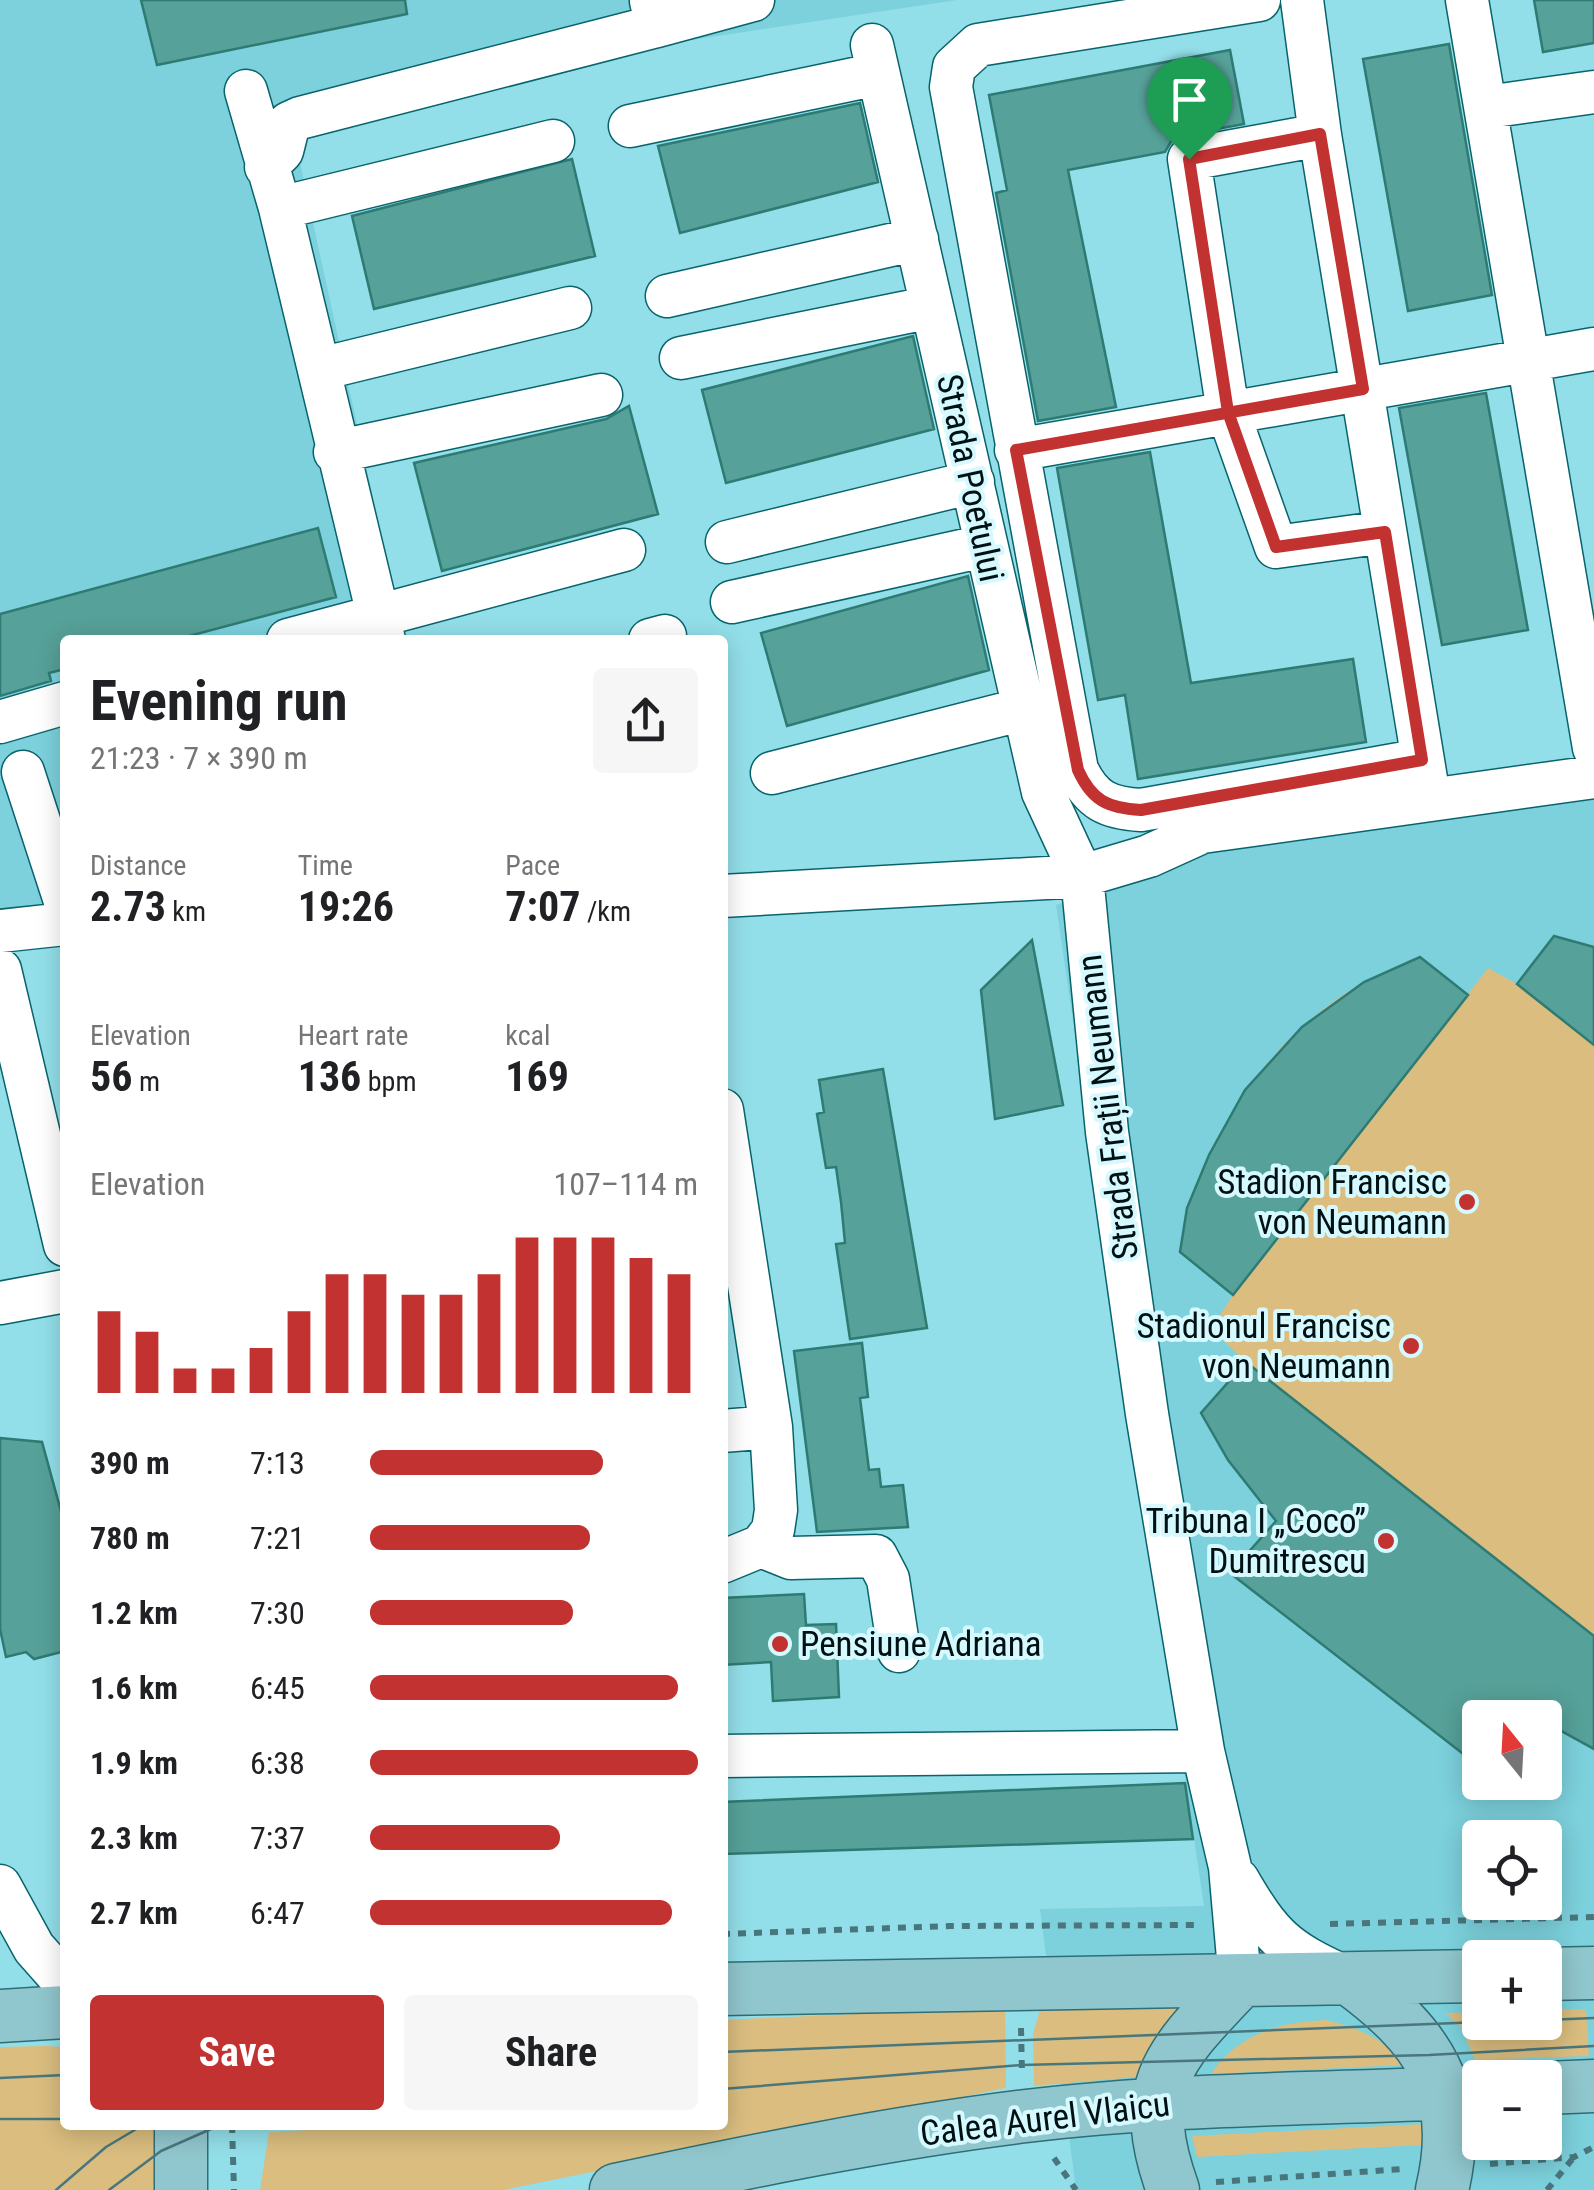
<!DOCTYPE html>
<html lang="en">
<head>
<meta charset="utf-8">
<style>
  :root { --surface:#fff; --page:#f6f6f6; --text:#202124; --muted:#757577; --accent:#c13231 }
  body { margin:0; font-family:"Roboto Condensed",sans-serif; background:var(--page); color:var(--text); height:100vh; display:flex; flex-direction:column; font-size:38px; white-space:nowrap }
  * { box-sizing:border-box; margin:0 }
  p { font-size:32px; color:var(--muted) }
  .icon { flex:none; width:55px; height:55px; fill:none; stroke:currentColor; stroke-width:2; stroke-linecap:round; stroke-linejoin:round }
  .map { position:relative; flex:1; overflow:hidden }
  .drawer { position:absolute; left:60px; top:635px; width:668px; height:1495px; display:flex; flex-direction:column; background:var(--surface); border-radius:10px; box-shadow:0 5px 25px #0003 }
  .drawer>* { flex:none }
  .needle { width:65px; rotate:342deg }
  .buttons { position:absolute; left:1462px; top:1700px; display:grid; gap:20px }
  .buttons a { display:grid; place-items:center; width:100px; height:100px; border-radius:10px; background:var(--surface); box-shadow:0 5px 25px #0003; font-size:50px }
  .pin { position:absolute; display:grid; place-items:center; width:85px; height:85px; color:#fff; margin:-102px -42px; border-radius:50% 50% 50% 0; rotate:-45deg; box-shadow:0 0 10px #0007 }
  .pin .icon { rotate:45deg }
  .round { display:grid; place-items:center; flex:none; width:105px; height:105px; border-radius:10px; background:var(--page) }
  .overview { display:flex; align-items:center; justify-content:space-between; height:170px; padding:0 30px }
  h1 { font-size:55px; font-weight:700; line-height:75px }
  .metrics { display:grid; grid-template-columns:repeat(3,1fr); gap:15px; height:170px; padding:10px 30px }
  .metrics div { display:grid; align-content:center }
  .metrics b { font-size:42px; font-weight:700 }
  .metrics small { font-size:28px; font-weight:400 }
  .metrics p { font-size:28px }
  .chart { height:280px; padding:20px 30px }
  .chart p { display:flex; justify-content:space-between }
  .chart svg { width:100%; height:180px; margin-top:10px; stroke:var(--accent); stroke-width:6 }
  .cta { display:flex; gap:20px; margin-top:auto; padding:20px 30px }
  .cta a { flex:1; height:115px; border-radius:10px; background:var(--accent); color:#fff; font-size:40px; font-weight:700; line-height:115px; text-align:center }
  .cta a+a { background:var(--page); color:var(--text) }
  ul { padding:0 30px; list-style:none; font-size:32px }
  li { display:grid; grid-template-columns:160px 120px 1fr; align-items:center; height:75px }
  li i { height:25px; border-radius:12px; background:var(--accent) }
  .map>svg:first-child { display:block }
  .built { fill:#7cd1dc; fill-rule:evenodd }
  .green { fill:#dabd7f }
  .building { fill:#56a199; stroke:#2e7b73; stroke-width:2.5 }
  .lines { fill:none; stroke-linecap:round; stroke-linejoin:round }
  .minor-casing { stroke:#08646c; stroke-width:45 }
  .major-casing { stroke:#2e6e76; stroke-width:55 }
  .path { stroke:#48767c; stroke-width:6; stroke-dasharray:8 8; stroke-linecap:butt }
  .minor { stroke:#fff; stroke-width:42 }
  .major { stroke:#90c6cd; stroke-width:52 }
  .tram { stroke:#49777d; stroke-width:2.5 }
  .route-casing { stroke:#fff; stroke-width:20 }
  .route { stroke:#c13231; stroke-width:12 }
  .poi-dot { fill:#c13231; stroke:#d5f9fe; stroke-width:4 }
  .labels { text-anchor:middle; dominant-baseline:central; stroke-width:8; stroke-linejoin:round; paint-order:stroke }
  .street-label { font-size:35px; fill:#001114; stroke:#d5f9fe }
  .poi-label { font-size:35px; fill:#001114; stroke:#d5f9fe; text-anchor:end }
</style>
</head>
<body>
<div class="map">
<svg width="1594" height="2190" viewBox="0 0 1594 2190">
  <rect width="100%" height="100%" fill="#93dfe9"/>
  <!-- built -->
  <path class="built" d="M0,0H957L651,46L292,126L404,640H65V914L0,918Z
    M1594,774V2190H1076L1040,1909L1204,1906L1056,905L1285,827ZM1480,1718H1545V1782H1480ZM1480,1838H1545V1902H1480ZM1480,1958H1545V2022H1480ZM1480,2078H1545V2142H1480Z"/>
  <!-- green -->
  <path class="green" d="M1594,947V1747L1545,1722V1718H1480V1767L1230,1573L1275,1521L1228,1460L1246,1362L1211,1329L1233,1295L1180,1252C1197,1143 1267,1037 1364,982C1382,972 1402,965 1420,957L1468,994L1488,968L1517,984Z
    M1183,2005L1162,2028L1137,2077L1034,2086L1033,2034L1041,2006Z
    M1005,2007L1006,2088L503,2190H260L269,2132L407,2125H722L723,2020Z
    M1586,2009L1589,2056L1475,2060L1461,2027L1445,2013L1480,2012V2022H1545V2010Z
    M1326,2020C1356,2027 1386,2039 1404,2065L1211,2074C1238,2034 1279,2022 1326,2020Z
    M45,2046L65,2047V2125H152L158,2145L156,2190H0V2047Z
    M1424,2124L1423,2145L1197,2157L1192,2136Z"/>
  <!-- building -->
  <path class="building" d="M141,0H405L407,14L157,65Z
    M1534,0H1594V43L1543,52Z
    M1449,44L1492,295L1408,311L1363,59Z
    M1230,50L1244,124L1184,135L1172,140L1165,152L1068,170L1116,407L1038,421L996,193L1007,190L989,95Z
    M860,103L878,182L680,233L658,146Z
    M572,159L595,256L374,309L352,216Z
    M913,336L934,429L726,483L702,390Z
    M1486,393L1528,630L1442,645L1399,408Z
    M629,406L658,514L442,571L414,463L606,419Z
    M1150,452L1191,683L1353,659L1366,742L1138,779L1125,695L1098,700L1057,468Z
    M318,528L336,597L174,640H65V669L49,673L51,681L0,696V614Z
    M968,576L989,670L787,726L761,633Z
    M1554,936L1594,947V1045L1517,984Z
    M1032,940L1063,1105L995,1119L981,990Z
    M1420,957L1468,995L1233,1295L1180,1252L1187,1208L1209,1155L1245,1090L1302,1027L1364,982Z
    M883,1069L927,1328L850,1339L836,1244L845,1243L841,1202L836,1167L826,1168L817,1114L824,1112L819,1080Z
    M862,1343L868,1397L860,1398L869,1470L879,1469L881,1487L903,1485L908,1527L817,1532L794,1351Z
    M1246,1362L1594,1636V1749L1545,1722V1718H1480V1767L1230,1573L1276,1521L1228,1460L1201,1413Z
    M0,1438L42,1442L65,1526V1651L34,1659L26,1652L6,1657L0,1629Z
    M804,1594L806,1625L836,1624L839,1697L773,1701L771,1662L722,1665V1598Z
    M1185,1783L1193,1839L722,1854V1802Z"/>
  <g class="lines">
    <defs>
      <path id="minor" d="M1259,0L978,45L954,67L951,87L1077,770C1092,801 1108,808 1141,810L1422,760
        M1302,0L1320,135L1427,785
        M1467,0L1594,748
        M651,1L657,26L753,0
        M872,45L1043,792L1082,876L1107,1132L1147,1414L1203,1751L1230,1867L1240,1981
        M246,91L280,208L384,640
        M1487,107L1594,92
        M630,126L878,74
        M1320,135L1189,159L1228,412L1276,547L1385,532
        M266,167L282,151L289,123L300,118L657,26
        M280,208L553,141
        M667,296L917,239
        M681,358L932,307
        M320,369L570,308
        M1016,450L1594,349
        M335,452L601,395
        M727,542L973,482
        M732,602L984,546
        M288,640L624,550
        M650,640L665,636
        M0,722L65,703
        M23,772L65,901
        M772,773L1024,709
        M722,896L1082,876L1149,856L1202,832L1594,777
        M0,931L65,924
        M0,970L65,1245
        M722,1110L771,1427L776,1510L773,1530L761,1546L722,1562
        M0,1303L65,1291
        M722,1431L771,1427
        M761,1546L791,1558L876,1556L888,1579L899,1651
        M722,1756L1203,1751
        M1238,1880C1271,1937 1285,1950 1345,1977
        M0,1886L34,1948L65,1983"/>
      <path id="major" d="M1545,1974L1594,1973
        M1350,1979C1428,2036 1466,2090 1442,2190
        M722,1989L1480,1976
        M0,2016L65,2012
        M1545,2088L1594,2086
        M181,2125V2190
        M616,2190C751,2161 888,2133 1026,2116C1177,2098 1329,2099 1480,2092
        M1173,2190C1135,2085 1170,2055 1240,1981"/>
    </defs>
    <!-- minor casing -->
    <use href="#minor" class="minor-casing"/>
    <!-- major casing -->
    <use href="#major" class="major-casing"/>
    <!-- path -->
    <path class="path" d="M1330,1924L1594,1917
      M722,1934L950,1926L1198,1925
      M1021,2028L1022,2075
      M232,2125L234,2190
      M1054,2158L1076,2190
      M1490,2164L1574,2157L1594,2147
      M1216,2182L1403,2169
      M1547,2190L1574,2157"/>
    <!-- minor -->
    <use href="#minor" class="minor"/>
    <!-- major -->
    <use href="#major" class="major"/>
    <!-- tram -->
    <path class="tram" d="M1545,2020L1594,2018
      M722,2052L1482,2022
      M0,2078L65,2075
      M722,2089L1022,2065L1429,2055L1594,2046
      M0,2119H65
      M56,2190L106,2147L143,2125
      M109,2190L161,2151L220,2125"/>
  </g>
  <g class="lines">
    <defs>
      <path id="route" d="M1189,159L1228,412L1276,547L1385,532L1422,760L1141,810C1108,808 1092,801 1078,770L1016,450L1363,389L1320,134L1189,159"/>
    </defs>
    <!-- route casing -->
    <use href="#route" class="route-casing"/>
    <!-- route -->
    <use href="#route" class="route"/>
  </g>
  <!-- markers -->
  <g class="poi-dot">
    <circle cx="1467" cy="1202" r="10"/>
    <circle cx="1411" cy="1346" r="10"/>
    <circle cx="1386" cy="1541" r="10"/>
    <circle cx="780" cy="1644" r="10"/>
  </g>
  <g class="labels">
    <!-- street labels -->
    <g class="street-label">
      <text transform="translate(970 478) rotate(78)">Strada Poetului</text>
      <text transform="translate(1108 1107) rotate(-97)">Strada Frații Neumann</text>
      <text transform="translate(1045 2119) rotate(-7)">Calea Aurel Vlaicu</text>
    </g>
    <!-- poi labels -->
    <g class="poi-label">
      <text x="1447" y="1182">Stadion Francisc<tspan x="1447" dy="40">von Neumann</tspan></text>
      <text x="1391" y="1326">Stadionul Francisc<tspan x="1391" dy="40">von Neumann</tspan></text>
      <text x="1366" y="1521">Tribuna I „Coco”<tspan x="1366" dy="40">Dumitrescu</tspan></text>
      <text x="800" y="1644" text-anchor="start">Pensiune Adriana</text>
    </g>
  </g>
</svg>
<div class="buttons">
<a><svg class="needle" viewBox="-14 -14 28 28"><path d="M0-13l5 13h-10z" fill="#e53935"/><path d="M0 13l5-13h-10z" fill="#757577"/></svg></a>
<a><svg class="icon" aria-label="locate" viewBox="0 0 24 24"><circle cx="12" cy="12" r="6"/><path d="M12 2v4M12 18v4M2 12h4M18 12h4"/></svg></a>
<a>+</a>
<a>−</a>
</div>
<div class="pin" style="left:1189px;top:159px;background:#1e9e55"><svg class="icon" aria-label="arrive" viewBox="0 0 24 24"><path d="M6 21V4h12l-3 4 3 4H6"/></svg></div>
<section class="drawer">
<div class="overview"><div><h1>Evening run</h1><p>21:23 · 7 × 390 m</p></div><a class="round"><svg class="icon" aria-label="share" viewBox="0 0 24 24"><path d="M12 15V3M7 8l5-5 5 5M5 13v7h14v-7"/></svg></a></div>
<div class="metrics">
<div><p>Distance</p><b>2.73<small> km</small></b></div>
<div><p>Time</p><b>19:26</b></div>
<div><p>Pace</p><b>7:07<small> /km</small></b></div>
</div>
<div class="metrics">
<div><p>Elevation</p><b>56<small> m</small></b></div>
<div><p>Heart rate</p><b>136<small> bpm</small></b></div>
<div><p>kcal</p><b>169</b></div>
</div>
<div class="chart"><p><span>Elevation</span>107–114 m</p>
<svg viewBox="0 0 160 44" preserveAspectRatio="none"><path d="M5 44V24M15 44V29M25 44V38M35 44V38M45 44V33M55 44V24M65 44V15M75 44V15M85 44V20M95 44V20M105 44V15M115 44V6M125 44V6M135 44V6M145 44V11M155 44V15"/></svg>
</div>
<ul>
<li><b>390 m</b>7:13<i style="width:71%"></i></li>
<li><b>780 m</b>7:21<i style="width:67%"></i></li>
<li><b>1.2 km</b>7:30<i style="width:62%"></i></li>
<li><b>1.6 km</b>6:45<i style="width:94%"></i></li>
<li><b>1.9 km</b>6:38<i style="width:100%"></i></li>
<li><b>2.3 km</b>7:37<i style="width:58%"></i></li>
<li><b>2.7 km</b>6:47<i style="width:92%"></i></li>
</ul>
<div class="cta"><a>Save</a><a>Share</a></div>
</section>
</div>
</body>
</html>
